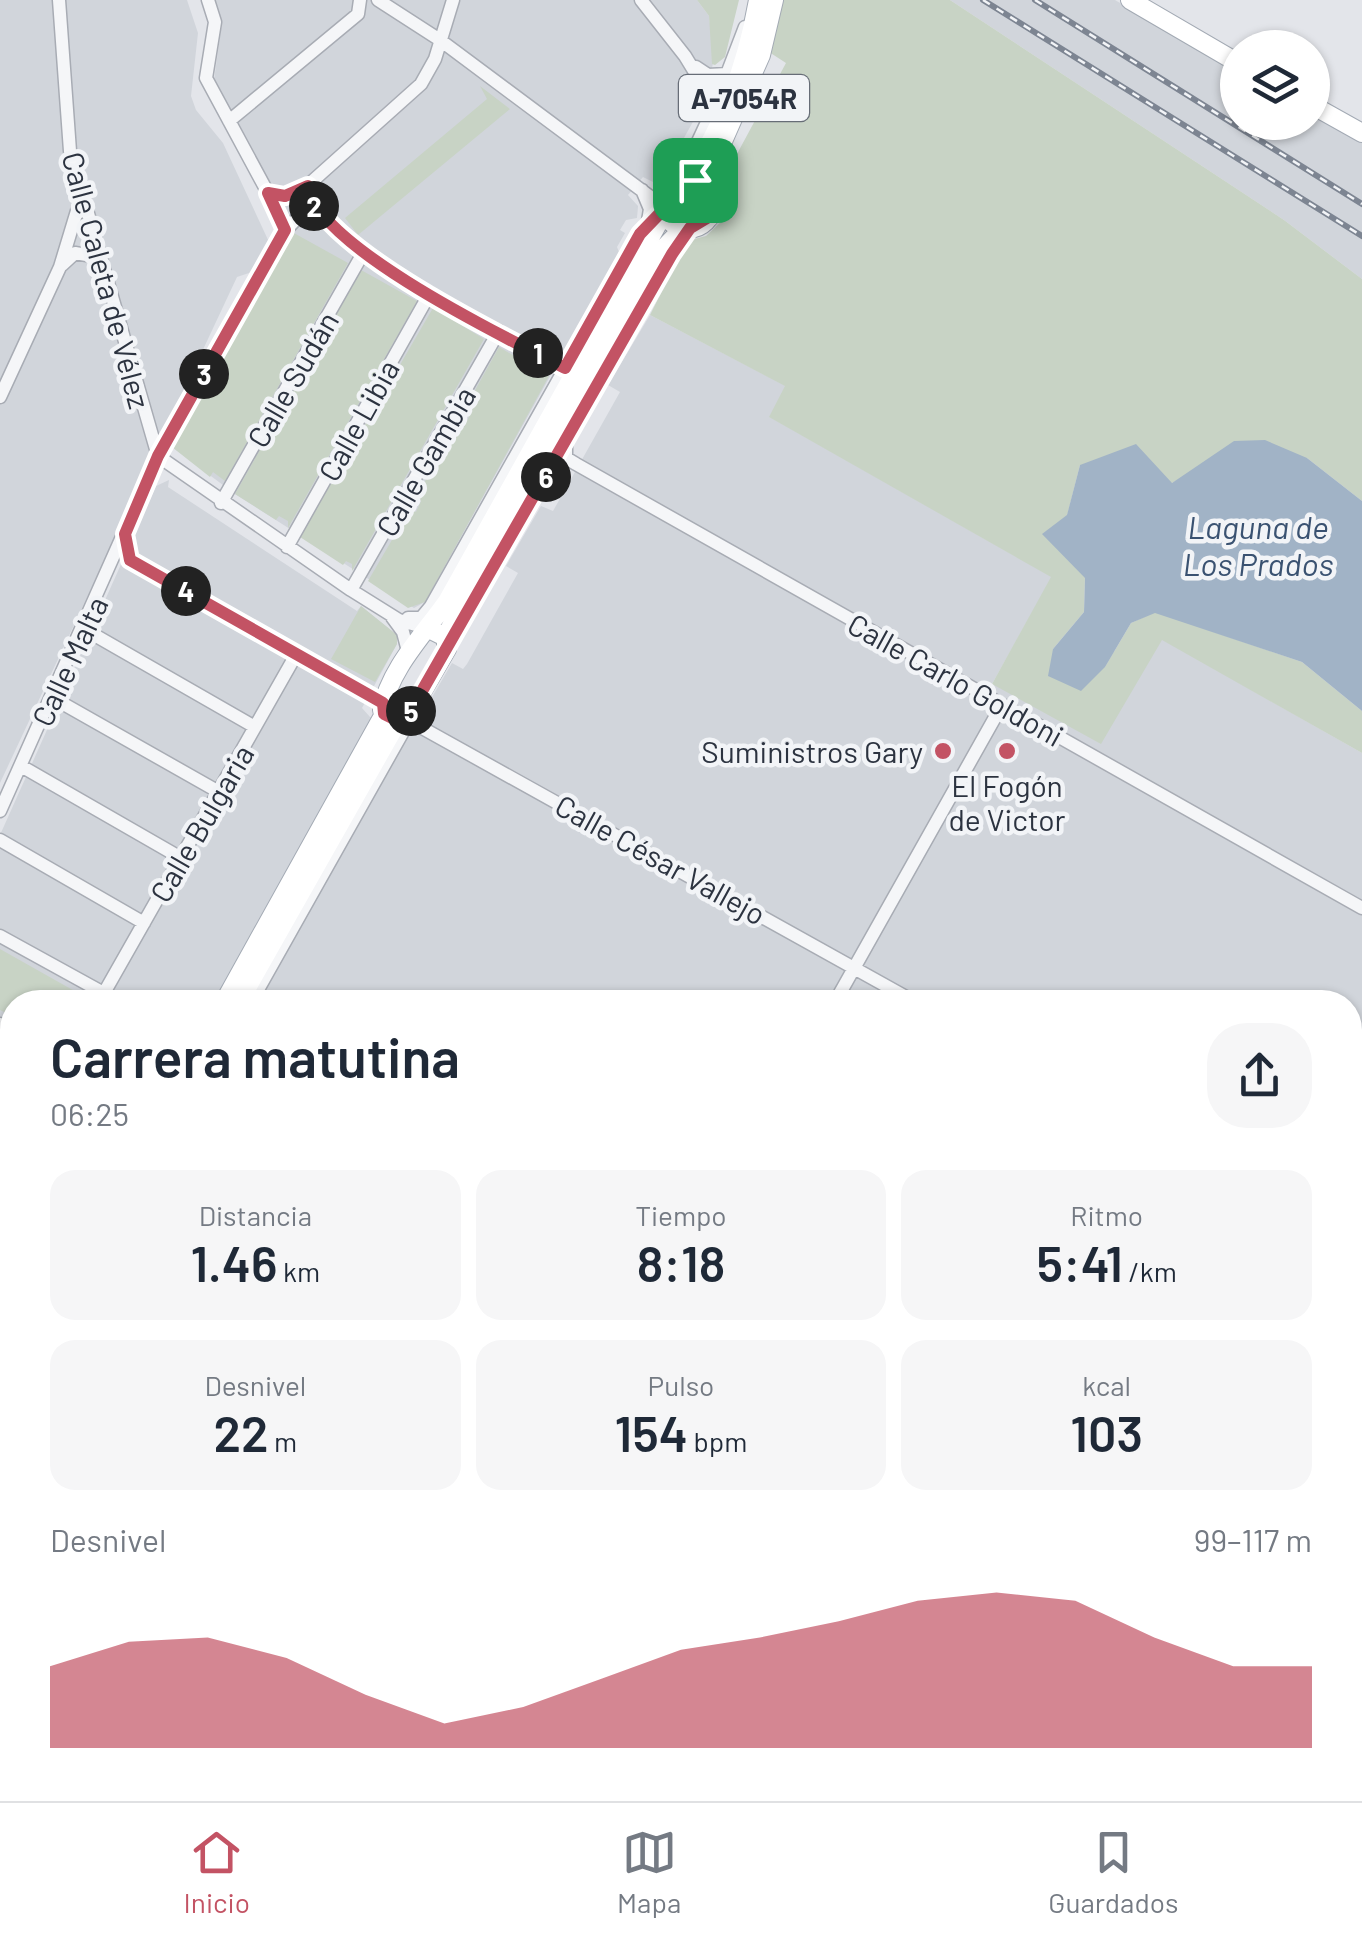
<!DOCTYPE html>
<html lang="es">
<head>
<meta charset="utf-8">
<style>
  :root { --surface:#fff; --page:#f6f6f7; --text:#1f2937; --muted:#747a83; --line:#e0e1e3; --accent:#c35364 }
  body { margin:0; font-family:Barlow,sans-serif; background:var(--page); color:var(--text); height:100vh; display:flex; flex-direction:column; font-size:38px; white-space:nowrap }
  * { box-sizing:border-box; margin:0 }
  p { font-size:32px; color:var(--muted) }
  .icon { flex:none; width:55px; height:55px; fill:none; stroke:currentColor; stroke-width:2; stroke-linecap:round; stroke-linejoin:round }
  .map { position:relative; flex:1; overflow:hidden }
  .drawer { position:absolute; left:0px; top:990px; width:1362px; height:812px; display:flex; flex-direction:column; background:var(--surface); border-radius:40px 40px 0 0; box-shadow:0 2px 8px #0004 }
  .drawer>* { flex:none }
  .tools { position:absolute; left:1220px; top:30px; display:grid; gap:20px }
  .tools a { display:grid; place-items:center; width:110px; height:110px; border-radius:50%; background:var(--surface); box-shadow:0 2px 8px #0004; font-size:50px }
  .pin { position:absolute; display:grid; place-items:center; width:85px; height:85px; color:#fff; margin:-42px; border-radius:20px; box-shadow:0 5px 15px #0006 }
  .km { position:absolute; width:50px; height:50px; margin:-25px; border-radius:50%; background:#222; color:#fff; font-size:28px; line-height:50px; text-align:center }
  .round { display:grid; place-items:center; flex:none; width:105px; height:105px; border-radius:40px; background:var(--page) }
  .summary { display:flex; align-items:center; justify-content:space-between; height:170px; padding:0 50px }
  h1 { font-size:55px; font-weight:600; line-height:75px }
  .stats { display:grid; grid-template-columns:repeat(3,1fr); gap:15px; height:170px; padding:10px 50px }
  .stats div { display:grid; align-content:center; border-radius:25px; background:var(--page); text-align:center }
  .stats b { font-size:50px; font-weight:600 }
  .stats small { font-size:28px; font-weight:400 }
  .stats p { font-size:28px }
  .chart { height:280px; padding:20px 50px }
  .chart p { display:flex; justify-content:space-between }
  .chart svg { width:100%; height:180px; margin-top:10px; fill:var(--accent); opacity:.7 }
  .dock { display:flex; justify-content:space-around; align-items:center; height:140px; border-top:2px solid var(--line); background:var(--surface); font-size:28px; color:var(--muted) }
  .dock a { display:grid; justify-items:center; gap:5px }
  .dock .active { color:var(--accent) }
  .map>svg:first-child { display:block }
  .built { fill:#d1d5db }
  .green { fill:#c8d3c5 }
  .water { fill:#a1b3c6 }
  .lines { fill:none; stroke-linecap:round; stroke-linejoin:round }
  .minor-casing { stroke:#a8acb4; stroke-width:15 }
  .major-casing { stroke:#a3aab4; stroke-width:20 }
  .minor { stroke:#f5f6f8; stroke-width:12 }
  .major { stroke:#fff; stroke-width:18 }
  .rail-casing { stroke:#7d8592; stroke-width:6 }
  .rail { stroke:#f2f4f7; stroke-width:2.5; stroke-dasharray:8; stroke-linecap:butt }
  .route-casing { stroke:#fff; stroke-width:20 }
  .route { stroke:#c35364; stroke-width:12 }
  .poi-dot { fill:#c35364; stroke:#f2f4f7; stroke-width:4 }
  .labels { text-anchor:middle; dominant-baseline:central; stroke-width:9; stroke-linejoin:round; paint-order:stroke }
  .shield { fill:#f2f4f7; stroke:#676d77; stroke-width:2.5 }
  .shield-label { font-size:28px; font-weight:bold; fill:#2c3340 }
  .street-label { font-size:30px; fill:#2c3340; stroke:#f2f4f7 }
  .poi-label { font-size:30px; fill:#2c3340; stroke:#f2f4f7; text-anchor:end }
  .water-label { font-size:32px; font-style:italic; fill:#3a5271; stroke:#f2f4f7 }
</style>
</head>
<body>
<div class="map">
<svg width="1362" height="1801" viewBox="0 0 1362 1801">
  <rect width="100%" height="100%" fill="#e3e5ea"/>
  <!-- built -->
  <path class="built" d="M0,0H187L198,33L191,96L196,110L223,143L269,242L252,272L237,277L0,783Z
    M215,0H697L709,16L714,59L704,102L665,172L653,182L643,177L628,195L638,206L637,218L626,220L620,230L625,233L617,247L619,252L425,602L414,608L235,494L172,447L292,232L214,80L222,23Z
    M950,0H1115L1237,72L1238,122H1312L1313,113L1362,141V279L1284,220Z
    M650,315L786,386L770,417L1052,577L992,684L1162,639L1362,753V1801H648L634,1790H1350V1002H12V1331L0,1323V835L156,486L169,480L168,487L357,611L361,606L397,635V644L362,708L370,717L408,738L452,663L463,669L467,664L518,573L506,566L541,506L553,511L620,392L608,385Z"/>
  <!-- green -->
  <path class="green" d="M697,0H739L725,57L715,65L712,64L709,16Z
    M781,0H950L1284,220L1362,279V501L1307,458L1201,467L1172,483L1080,465L1067,516L1043,534L1085,577L1084,612L1053,649L1105,667L1131,623L1155,612L1302,662L1362,711V753L1162,640L1101,744L992,684L1051,577L769,417L785,386L650,315L687,241L706,236L722,221L727,203L723,180L786,63L769,52Z
    M480,86L510,109L358,235L345,218L487,99Z
    M292,232L348,263L225,481L213,472L210,477L172,447Z
    M361,270L417,301L288,528V521L279,516L276,520L235,494Z
    M433,308L484,339L352,571V564L346,561L343,565L300,537Z
    M499,347L549,376L425,602L408,608L368,581L410,509L416,512L421,501L416,498L454,427L462,430L469,417L463,412Z
    M361,606L397,635V644L375,682L331,659Z
    M0,949L94,1002H12V1016L0,1010Z
    M1362,1309V1493L1353,1497L1362,1528V1560L1350,1520V1315Z
    M0,1630L12,1639V1741L0,1733Z
    M1362,1657V1801H1224L1214,1790H1350V1661Z
    M0,1746L12,1755V1790H65L90,1801H0Z
    M98,1790H219L233,1801H120Z"/>
  <!-- water -->
  <path class="water" d="M1265,440L1307,458L1362,501V711L1302,662L1155,613L1131,623L1105,667L1081,691L1048,676L1053,649L1084,612L1085,578L1042,534L1067,515L1080,465L1136,444L1172,483L1234,441Z
    M0,1519L12,1525V1639L0,1630Z
    M219,1790H337L351,1801H233Z"/>
  <g class="lines">
    <defs>
      <path id="minor" d="M59,0L70,151L158,456L351,590L399,620L429,629
        M208,0L215,22L206,78L268,193L285,196L307,186L421,84L435,59L453,0
        M378,0L440,40L664,207
        M641,0L685,56L715,105L682,176
        M696,67L708,75L727,74L745,27
        M229,121L358,14L360,0
        M307,186C317,248 507,337 565,368
        M268,193L285,231
        M62,265L75,253L98,257
        M0,397L60,267L80,201
        M566,440V458L576,464L1362,908
        M221,503L362,255
        M287,547L430,293
        M130,560L383,703
        M351,590L499,331
        M392,617L403,632L409,655
        M408,618H421L431,606L648,221L650,209L642,190
        M84,629L255,727
        M447,649L685,236
        M53,698L219,792
        M21,766L181,858
        M0,811L158,456L285,231L302,213H318
        M0,840L144,923
        M0,936L120,1002
        M104,993L297,653
        M251,1002L404,730L406,719L915,1002
        M835,1002L1002,705
        M0,1024L12,1031
        M0,1043L12,1050"/>
      <path id="major" d="M1130,0L1238,63
        M1312,105L1362,133
        M688,179C724,126 747,63 758,0
        M663 204a25 25 0 1 1 50 0a25 25 0 1 1-50 0Z
        M711,193L716,157L761,55L774,0
        M429,629L445,637L447,649L406,719H391L382,710C389,669 426,632 448,600L665,211
        M445,637L664,248L683,228
        M224,1002L384,714
        M239,1002L398,721
        M1362,1238V1261
        M1350,1294L1362,1285
        M1170,1790L1180,1801
        M1193,1790L1203,1801"/>
    </defs>
    <!-- minor casing -->
    <use href="#minor" class="minor-casing"/>
    <!-- major casing -->
    <use href="#major" class="major-casing"/>
    <!-- minor -->
    <use href="#minor" class="minor"/>
    <!-- major -->
    <use href="#major" class="major"/>
    <defs>
      <path id="rail" d="M983,0L1362,236
        M1035,0L1362,204"/>
    </defs>
    <!-- rail casing -->
    <use href="#rail" class="rail-casing"/>
    <!-- rail -->
    <use href="#rail" class="rail"/>
  </g>
  <g class="lines">
    <defs>
      <path id="route" d="M680,180C704,176 718,194 710,216L690,228L672,254L406,719L398,721L384,714L383,703L130,560L125,534L158,456L285,230L268,193L285,196L308,186C316,246 508,339 565,368L640,234L664,209L666,194Z"/>
    </defs>
    <!-- route casing -->
    <use href="#route" class="route-casing"/>
    <!-- route -->
    <use href="#route" class="route"/>
  </g>
  <!-- markers -->
  <g class="poi-dot">
    <circle cx="943" cy="751" r="10"/>
    <circle cx="1007" cy="751" r="10"/>
  </g>
  <g class="labels">
    <!-- shield labels -->
    <rect class="shield" x="679" y="75" width="130" height="46" rx="8"/>
    <g class="shield-label">
      <text x="744" y="98">A-7054R</text>
    </g>
    <!-- street labels -->
    <g class="street-label">
      <text transform="translate(107 280) rotate(75)">Calle Caleta de Vélez</text>
      <text transform="translate(292 379) rotate(-60)">Calle Sudán</text>
      <text transform="translate(358 420) rotate(-61)">Calle Libia</text>
      <text transform="translate(425 461) rotate(-60)">Calle Gambia</text>
      <text transform="translate(69 661) rotate(-65)">Calle Malta</text>
      <text transform="translate(956 679) rotate(29)">Calle Carlo Goldoni</text>
      <text transform="translate(201 823) rotate(-60)">Calle Bulgaria</text>
      <text transform="translate(661 859) rotate(29)">Calle César Vallejo</text>
    </g>
    <!-- poi labels -->
    <g class="poi-label">
      <text x="923" y="751">Suministros Gary</text>
      <text x="1007" y="785" text-anchor="middle">El Fogón<tspan x="1007" dy="34">de Victor</tspan></text>
    </g>
    <!-- water labels -->
    <g class="water-label">
      <text x="1258" y="526">Laguna de<tspan x="1258" dy="37">Los Prados</tspan></text>
    </g>
  </g>
</svg>
<div class="tools">
<a><svg class="icon" aria-label="layers" viewBox="0 0 24 24"><path d="M12 4l9 5-9 5-9-5zM3 14l9 5 9-5"/></svg></a>
</div>
<div class="pin" style="left:695px;top:180px;background:#1e9e55"><svg class="icon" aria-label="arrive" viewBox="0 0 24 24"><path d="M6 21V4h12l-3 4 3 4H6"/></svg></div>
<b class="km" style="left:538px;top:353px">1</b>
<b class="km" style="left:314px;top:206px">2</b>
<b class="km" style="left:204px;top:374px">3</b>
<b class="km" style="left:186px;top:591px">4</b>
<b class="km" style="left:411px;top:711px">5</b>
<b class="km" style="left:546px;top:477px">6</b>
<section class="drawer">
<div class="summary"><div><h1>Carrera matutina</h1><p>06:25</p></div><a class="round"><svg class="icon" aria-label="share" viewBox="0 0 24 24"><path d="M12 15V3M7 8l5-5 5 5M5 13v7h14v-7"/></svg></a></div>
<div class="stats">
<div><p>Distancia</p><b>1.46<small> km</small></b></div>
<div><p>Tiempo</p><b>8:18</b></div>
<div><p>Ritmo</p><b>5:41<small> /km</small></b></div>
</div>
<div class="stats">
<div><p>Desnivel</p><b>22<small> m</small></b></div>
<div><p>Pulso</p><b>154<small> bpm</small></b></div>
<div><p>kcal</p><b>103</b></div>
</div>
<div class="chart"><p><span>Desnivel</span>99–117 m</p>
<svg viewBox="0 0 160 44" preserveAspectRatio="none"><path d="M0 44V24L10 18L20 17L30 22L40 31L50 38L60 34L70 27L80 20L90 17L100 13L110 8L120 6L130 8L140 17L150 24L160 24V44z"/></svg>
</div>
</section>
</div>
<nav class="dock">
<a class="active"><svg class="icon" aria-label="home" viewBox="0 0 24 24"><path d="M3 11l9-7 9 7M6 9v11h12V9"/></svg>Inicio</a>
<a><svg class="icon" aria-label="map" viewBox="0 0 24 24"><path d="M3 6l6-2 6 2 6-2v14l-6 2-6-2-6 2zM9 4v14M15 6v14"/></svg>Mapa</a>
<a><svg class="icon" aria-label="saved" viewBox="0 0 24 24"><path d="M7 4h10v16l-5-4-5 4z"/></svg>Guardados</a>
</nav>
</body>
</html>
